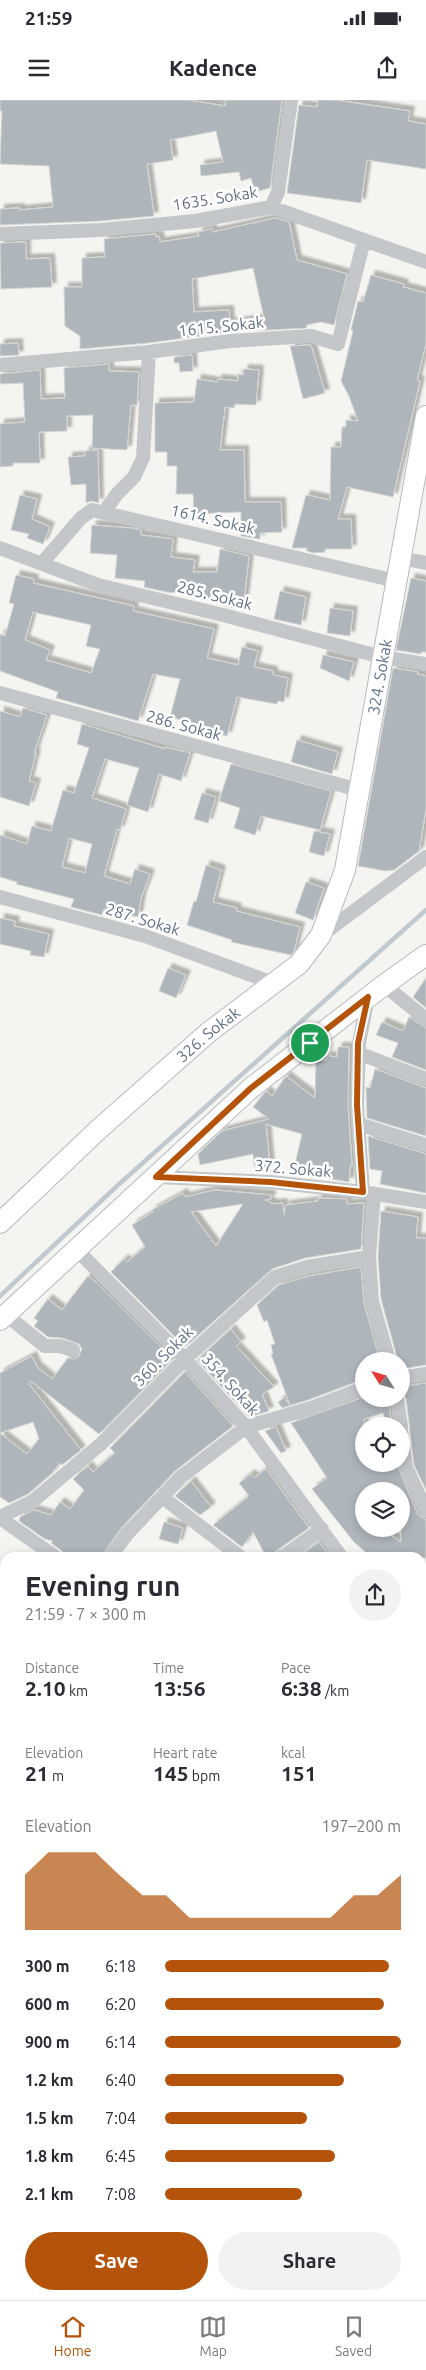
<!DOCTYPE html>
<html lang="en">
<head>
<meta charset="utf-8">
<style>
  :root { --surface:#fff; --page:#f2f2f3; --text:#2b2b33; --muted:#7c7c81; --line:#e1e1e2; --accent:#b45309 }
  body { margin:0; font-family:Ubuntu,sans-serif; background:var(--page); color:var(--text); height:100vh; display:flex; flex-direction:column; font-size:19px; white-space:nowrap }
  * { box-sizing:border-box; margin:0 }
  p { font-size:16px; color:var(--muted) }
  .icon { flex:none; width:28px; height:28px; fill:none; stroke:currentColor; stroke-width:2; stroke-linecap:round; stroke-linejoin:round }
  .map { position:relative; flex:1; overflow:hidden }
  .details { position:absolute; left:0px; top:1452px; width:426px; height:748px; display:flex; flex-direction:column; background:var(--surface); border-radius:15px 15px 0 0; box-shadow:0 2px 8px #0003 }
  .details>* { flex:none }
  .needle { width:32px; rotate:307deg }
  .controls { position:absolute; left:355px; top:1252px; display:grid; gap:10px }
  .controls a { display:grid; place-items:center; width:55px; height:55px; border-radius:50%; background:var(--surface); box-shadow:0 2px 8px #0003; font-size:25px }
  .pin { position:absolute; display:grid; place-items:center; width:42px; height:42px; color:#fff; margin:-21px; border:2px solid #fff; border-radius:50%; box-shadow:0 1px 5px #0007 }
  .round { display:grid; place-items:center; flex:none; width:52px; height:52px; border-radius:26px; background:var(--page) }
  .head { display:flex; align-items:center; justify-content:space-between; height:85px; padding:0 25px }
  h1 { font-size:28px; font-weight:700; line-height:38px }
  .figures { display:grid; grid-template-columns:repeat(3,1fr); gap:8px; height:85px; padding:5px 25px }
  .figures div { display:grid; align-content:center }
  .figures b { font-size:21px; font-weight:700 }
  .figures small { font-size:14px; font-weight:400 }
  .figures p { font-size:14px }
  .chart { height:140px; padding:10px 25px }
  .chart p { display:flex; justify-content:space-between }
  .chart svg { width:100%; height:90px; margin-top:5px; fill:var(--accent); opacity:.7 }
  .cta { display:flex; gap:10px; margin-top:auto; padding:10px 25px }
  .cta a { flex:1; height:58px; border-radius:30px; background:var(--accent); color:#fff; font-size:20px; font-weight:700; line-height:58px; text-align:center }
  .cta a+a { background:var(--page); color:var(--text) }
  ul { padding:0 25px; list-style:none; font-size:16px }
  li { display:grid; grid-template-columns:80px 60px 1fr; align-items:center; height:38px }
  li i { height:12px; border-radius:6px; background:var(--accent) }
  .status { display:flex; justify-content:space-between; align-items:center; height:35px; padding:0 25px; background:var(--surface); direction:ltr }
  .status svg { height:14px; fill:currentColor }
  header { display:flex; justify-content:space-between; align-items:center; height:65px; padding:0 25px; background:var(--surface); font-size:22px; font-weight:700 }
  .tabs { display:flex; justify-content:space-around; align-items:center; height:70px; border-top:1px solid var(--line); background:var(--surface); font-size:14px; color:var(--muted) }
  .tabs a { display:grid; justify-items:center; gap:2px }
  .tabs .on { color:var(--accent) }
  .map>svg:first-child { display:block }
  .lines { fill:none; stroke-linecap:round; stroke-linejoin:round }
  .stream { stroke:#bfc9cf; stroke-width:4.5 }
  .building { fill:#aeb5bb; stroke:#d5d6d3; fill-rule:evenodd; filter:url(#shadow) }
  .secondary-casing { stroke:#b5babf; stroke-width:22 }
  .lane { stroke:#c3c7ca; stroke-width:7 }
  .street { stroke:#c3c7ca; stroke-width:14 }
  .secondary { stroke:#fff; stroke-width:20 }
  .route-casing { stroke:#fff; stroke-width:10 }
  .route { stroke:#b45309; stroke-width:6 }
  .labels { text-anchor:middle; dominant-baseline:central; stroke-width:5; stroke-linejoin:round; paint-order:stroke }
  .street-label { font-size:16px; fill:#617184; stroke:#fff }
</style>
</head>
<body>
<div class="status"><b>21:59</b><svg viewBox="0 0 49 12"><path d="M0 12V9h3v3zM5 12V6h3v6zM10 12V3h3v9zM15 12V0h3v12zM26 1h20v11H26zM47 4h2v5h-2z"/></svg></div>
<header><svg class="icon" aria-label="menu" viewBox="0 0 24 24"><path d="M4 6h16M4 12h16M4 18h16"/></svg>Kadence<svg class="icon" aria-label="share" viewBox="0 0 24 24"><path d="M12 15V3M7 8l5-5 5 5M5 13v7h14v-7"/></svg></header>
<div class="map">
<svg width="426" height="2200" viewBox="0 0 426 2200">
  <defs>
    <filter id="shadow"><feDropShadow dx="4.5" dy="-4.5" stdDeviation="1" flood-color="#0004"/></filter>
  </defs>
  <rect width="100%" height="100%" fill="#f4f5f0"/>
  <g class="lines">
    <!-- stream -->
    <path class="stream" d="M0,1196L117,1086L426,810"/>
  </g>
  <!-- building -->
  <path class="building" d="M0,0H188L225,6L226,0H282L270,88L255,92L251,78L241,81L239,72L201,76L200,65L223,62L216,31L170,40L173,60L147,64L154,116L100,121L0,125V109L20,108V110L53,107L49,66L0,64L2,11H0Z
    M318,0H335L410,11L408,21L426,24V69L367,60L361,103L287,93L299,5L317,7Z
    M275,118L289,122L297,160L347,174L334,225L321,222L306,225L307,228L229,232L148,243L80,249V236L65,226L64,187H82V158L105,157L104,139L156,134V137L159,136L160,142L199,136L198,132L212,129L213,132ZM253,168L264,218L230,223L229,210L194,212L192,179Z
    M26,142V159L50,158L52,187L1,189L0,143Z
    M371,175L404,184L403,187L426,193V243L417,280L420,281L393,397L347,387L338,419H351L352,449H325V452L313,453L307,451V448H292L306,395L330,400L331,347H341L342,327H346V320L358,321L349,296L341,281L353,231L351,230L358,201L363,202Z
    M18,243L19,255L0,256V244Z
    M311,245L325,293L303,299L290,246Z
    M192,255L193,271L180,272L179,263H174V257Z
    M109,264V271L139,272L137,305H131L127,350L92,348L93,315L67,316V331L39,332L40,363H13V366L0,367V324L25,322L23,283L0,284V274L40,270L41,299L65,298L64,268Z
    M244,269L259,270L256,305L235,304L234,308L225,307L220,350H244L245,402H281L282,432L260,433V439L241,436V412L194,414L193,394H176L177,366H167V352H155V303L194,302L197,279L217,282L218,279L238,281V274L243,275Z
    M98,350L99,403L91,401L86,403V384L71,385L68,357L85,356V351Z
    M20,395L37,399L32,419L50,427L43,444L27,438L29,434L11,430Z
    M92,425L132,428L141,430V435L173,439L171,457L195,460L193,472H217L220,449L249,456L243,510L224,506L225,499L193,498V494L166,492L144,487L145,481L115,478L117,455L90,453Z
    M16,475L34,479L33,483L134,506L133,511L214,529L207,558L238,565L242,547L258,551L254,567L273,571V575L288,578L284,602L278,601L277,604L237,597L227,636L203,630L204,626L170,617L180,579L153,574L138,621L56,598L58,592L0,571V534L5,536L14,504L9,503ZM33,512L91,525L86,546L100,549L91,573L46,560L50,550L25,540Z
    M411,478L426,481V552H421V554L396,550Z
    M280,491L306,497L301,525L274,519Z
    M330,508L353,511L350,536L327,533Z
    M323,555L354,562L349,581L320,568Z
    M393,568L418,572L417,574L426,576V709L419,751L394,770L386,771L358,766Z
    M23,608L47,615L34,653H36L29,681L36,683L29,706L0,697V611L20,617Z
    M82,624L165,649V647L190,653L181,681L159,674L148,712L127,705L139,668L105,659L92,698L126,709L120,730L117,729L104,776L130,784L135,769L150,774L141,798L138,817L104,809L102,815L71,807L74,799L16,784L17,782L0,777V735L27,744L32,726L51,731L63,690L74,693L89,648L77,644ZM69,738L92,744L85,773L62,767Z
    M297,640L338,652L332,674L291,662Z
    M231,664L331,691L320,730L261,716L255,735L234,728L240,708L219,701Z
    M202,693L216,697L208,723L194,719Z
    M314,731L330,734L324,756L309,752Z
    M206,765L221,770L213,802L237,808L236,811L300,827L294,851L291,855L231,842L232,840L187,825L194,801L196,802Z
    M306,782L324,788L313,820L295,813Z
    M0,818L15,821L14,826L49,834L44,857L30,855L31,851L0,844Z
    M168,868L186,875L176,898L159,891Z
    M426,878V908L413,897Z
    M409,917L426,928V970L392,957L398,943L376,935L382,922L403,931Z
    M338,947H349L348,1006L352,1066H350L349,1082L293,1073L302,1034L266,1024L270,1067L255,1069L253,1054L200,1065L198,1054L222,1031L269,1019L253,1007L266,991L272,996L286,976L315,998L316,960H327V956L337,957Z
    M375,969L426,988V1036L367,1018L366,987L370,988Z
    M368,1036L426,1054V1093L380,1084L382,1071L370,1069Z
    M215,1090L271,1095V1099L265,1100L274,1104L283,1103L284,1115L286,1105L318,1101V1098L347,1099V1104L364,1103L361,1149L305,1158L272,1169L185,1247L111,1172L124,1159L127,1162L145,1147L132,1125L153,1112L152,1110L183,1093L185,1097ZM243,1104L216,1146L191,1112Z
    M381,1111L418,1117L416,1138H426V1265L401,1269V1261H398L381,1199L378,1157Z
    M361,1167L364,1203L380,1261H364V1279L308,1300L282,1308L278,1302L284,1298L290,1305L271,1254L273,1253L271,1245L275,1244L267,1220L264,1222L257,1205L279,1185L309,1176Z
    M88,1176L98,1184L173,1259L99,1334L31,1281L29,1284L81,1350L62,1365L60,1363L51,1374L28,1394L9,1403L0,1397V1273L32,1256L37,1267L52,1279L68,1258L74,1259L79,1256L82,1249L79,1244L62,1238L48,1237L34,1226L38,1221L34,1218L48,1199L62,1210ZM33,1322L39,1339L27,1354L0,1333Z
    M231,1229L241,1242L236,1246L274,1287L262,1294L269,1311L249,1317L197,1260Z
    M185,1272L233,1326L175,1371L122,1427L100,1458H66L62,1451L51,1443L53,1441L45,1439L19,1421L20,1417L34,1410L51,1415L60,1402L70,1409L84,1390L73,1379L88,1366L93,1372L115,1353L110,1348Z
    M426,1283V1390L414,1365L406,1298L401,1292V1287Z
    M364,1297L388,1299L392,1326H387L383,1313L364,1319V1364H397L418,1415L426,1420V1458H372L354,1442L312,1389L327,1378L291,1323ZM388,1383L394,1391H401V1442L381,1429H364V1391Z
    M276,1327L286,1351L281,1353L265,1331Z
    M266,1369L309,1428L276,1451L272,1458H267L253,1432L242,1447L213,1425L249,1396L239,1383L251,1374L254,1378Z
    M191,1381L211,1407L200,1415L175,1396Z
    M164,1422L183,1428L178,1444L159,1439Z
    M319,1442L331,1458H297Z"/>
  <g class="lines">
    <defs>
      <g id="secondary">
        <path id="s1" d="M0,1123L99,1029L209,932L299,864L321,835L345,770L426,316"/>
        <path d="M0,1220L251,988L384,885L426,855"/>
      </g>
    </defs>
    <!-- secondary casing -->
    <use href="#secondary" class="secondary-casing"/>
    <!-- lane -->
    <path class="lane" d="M421,1711L426,1708
      M60,2200L66,2195
      M374,2200L388,2195"/>
    <!-- street -->
    <path class="street" d="M271,107L278,92L291,0
      M0,134L101,130L195,121L271,107L426,162
      M0,265L149,252L230,241L311,236L338,244L364,140
      M104,412L117,394L134,377L143,358L149,252
      M0,448L98,485L223,515L382,557L426,564
      M400,458L426,463
      M42,463L81,418L92,410L396,481
      M0,593L359,690
      M0,797L145,836L273,883
      M322,835L426,757
      M384,885L426,919
      M358,953L426,979
      M358,1024L426,1045
      M156,1077L271,1082L363,1092L426,1102
      M363,1092L357,1005L359,943L368,897
      M374,1094L369,1157L372,1201L389,1261
      M76,1149L185,1259L246,1327L342,1458
      M6,1215L45,1246H60L73,1250
      M401,1278L426,1274
      M397,1299L401,1326
      M401,1331L406,1367L426,1411
      M162,1397L242,1458
      M0,1417L33,1401L101,1344L185,1259L275,1177L307,1167L369,1157
      M0,1418L57,1458
      M109,1458L128,1433L181,1377L246,1327L311,1308L364,1288
      M281,1458L322,1429
      M421,1502L426,1498
      M421,1551L426,1556
      M0,1591L5,1585
      M426,1612L424,1613L426,1616
      M421,1819L426,1814
      M0,1852L5,1848
      M0,1934L5,1930
      M421,1949L426,1946
      M0,1954H5
      M0,2015L5,2011
      M421,2024L426,2022
      M0,2104L5,2100
      M156,2200L163,2195
      M269,2200L276,2195
      M399,2200L400,2195"/>
    <!-- secondary -->
    <use href="#secondary" class="secondary"/>
  </g>
  <g class="lines">
    <defs>
      <path id="route" d="M368,897L358,943L357,1005L363,1092L271,1082L156,1077L251,988Z"/>
    </defs>
    <!-- route casing -->
    <use href="#route" class="route-casing"/>
    <!-- route -->
    <use href="#route" class="route"/>
  </g>
  <g class="labels">
    <!-- street labels -->
    <g class="street-label">
      <text transform="translate(215 98) rotate(-9)">1635. Sokak</text>
      <text transform="translate(221 226) rotate(-6)">1615. Sokak</text>
      <text transform="translate(213 419) rotate(13)">1614. Sokak</text>
      <text transform="translate(215 495) rotate(14)">285. Sokak</text>
      <text stroke="none"><textPath href="#s1" startOffset="698">324. Sokak</textPath></text>
      <text transform="translate(184 625) rotate(15)">286. Sokak</text>
      <text transform="translate(143 819) rotate(17)">287. Sokak</text>
      <text stroke="none"><textPath href="#s1" startOffset="281">326. Sokak</textPath></text>
      <text transform="translate(293 1068) rotate(5)">372. Sokak</text>
      <text transform="translate(163 1256) rotate(-45)">360. Sokak</text>
      <text transform="translate(231 1284) rotate(48)">354. Sokak</text>
    </g>
  </g>
</svg>
<div class="controls">
<a><svg class="needle" viewBox="-14 -14 28 28"><path d="M0-13l5 13h-10z" fill="#e53935"/><path d="M0 13l5-13h-10z" fill="#7c7c81"/></svg></a>
<a><svg class="icon" aria-label="locate" viewBox="0 0 24 24"><circle cx="12" cy="12" r="6"/><path d="M12 2v4M12 18v4M2 12h4M18 12h4"/></svg></a>
<a><svg class="icon" aria-label="layers" viewBox="0 0 24 24"><path d="M12 4l9 5-9 5-9-5zM3 14l9 5 9-5"/></svg></a>
</div>
<div class="pin" style="left:310px;top:943px;background:#1e9e55"><svg class="icon" aria-label="arrive" viewBox="0 0 24 24"><path d="M6 21V4h12l-3 4 3 4H6"/></svg></div>
<section class="details">
<div class="head"><div><h1>Evening run</h1><p>21:59 · 7 × 300 m</p></div><a class="round"><svg class="icon" aria-label="share" viewBox="0 0 24 24"><path d="M12 15V3M7 8l5-5 5 5M5 13v7h14v-7"/></svg></a></div>
<div class="figures">
<div><p>Distance</p><b>2.10<small> km</small></b></div>
<div><p>Time</p><b>13:56</b></div>
<div><p>Pace</p><b>6:38<small> /km</small></b></div>
</div>
<div class="figures">
<div><p>Elevation</p><b>21<small> m</small></b></div>
<div><p>Heart rate</p><b>145<small> bpm</small></b></div>
<div><p>kcal</p><b>151</b></div>
</div>
<div class="chart"><p><span>Elevation</span>197–200 m</p>
<svg viewBox="0 0 160 44" preserveAspectRatio="none"><path d="M0 44V17L10 6L20 6L30 6L40 17L50 27L60 27L70 38L80 38L90 38L100 38L110 38L120 38L130 38L140 27L150 27L160 17V44z"/></svg>
</div>
<ul>
<li><b>300 m</b>6:18<i style="width:95%"></i></li>
<li><b>600 m</b>6:20<i style="width:93%"></i></li>
<li><b>900 m</b>6:14<i style="width:100%"></i></li>
<li><b>1.2 km</b>6:40<i style="width:76%"></i></li>
<li><b>1.5 km</b>7:04<i style="width:60%"></i></li>
<li><b>1.8 km</b>6:45<i style="width:72%"></i></li>
<li><b>2.1 km</b>7:08<i style="width:58%"></i></li>
</ul>
<div class="cta"><a>Save</a><a>Share</a></div>
</section>
</div>
<nav class="tabs">
<a class="on"><svg class="icon" aria-label="home" viewBox="0 0 24 24"><path d="M3 11l9-7 9 7M6 9v11h12V9"/></svg>Home</a>
<a><svg class="icon" aria-label="map" viewBox="0 0 24 24"><path d="M3 6l6-2 6 2 6-2v14l-6 2-6-2-6 2zM9 4v14M15 6v14"/></svg>Map</a>
<a><svg class="icon" aria-label="saved" viewBox="0 0 24 24"><path d="M7 4h10v16l-5-4-5 4z"/></svg>Saved</a>
</nav>
</body>
</html>
